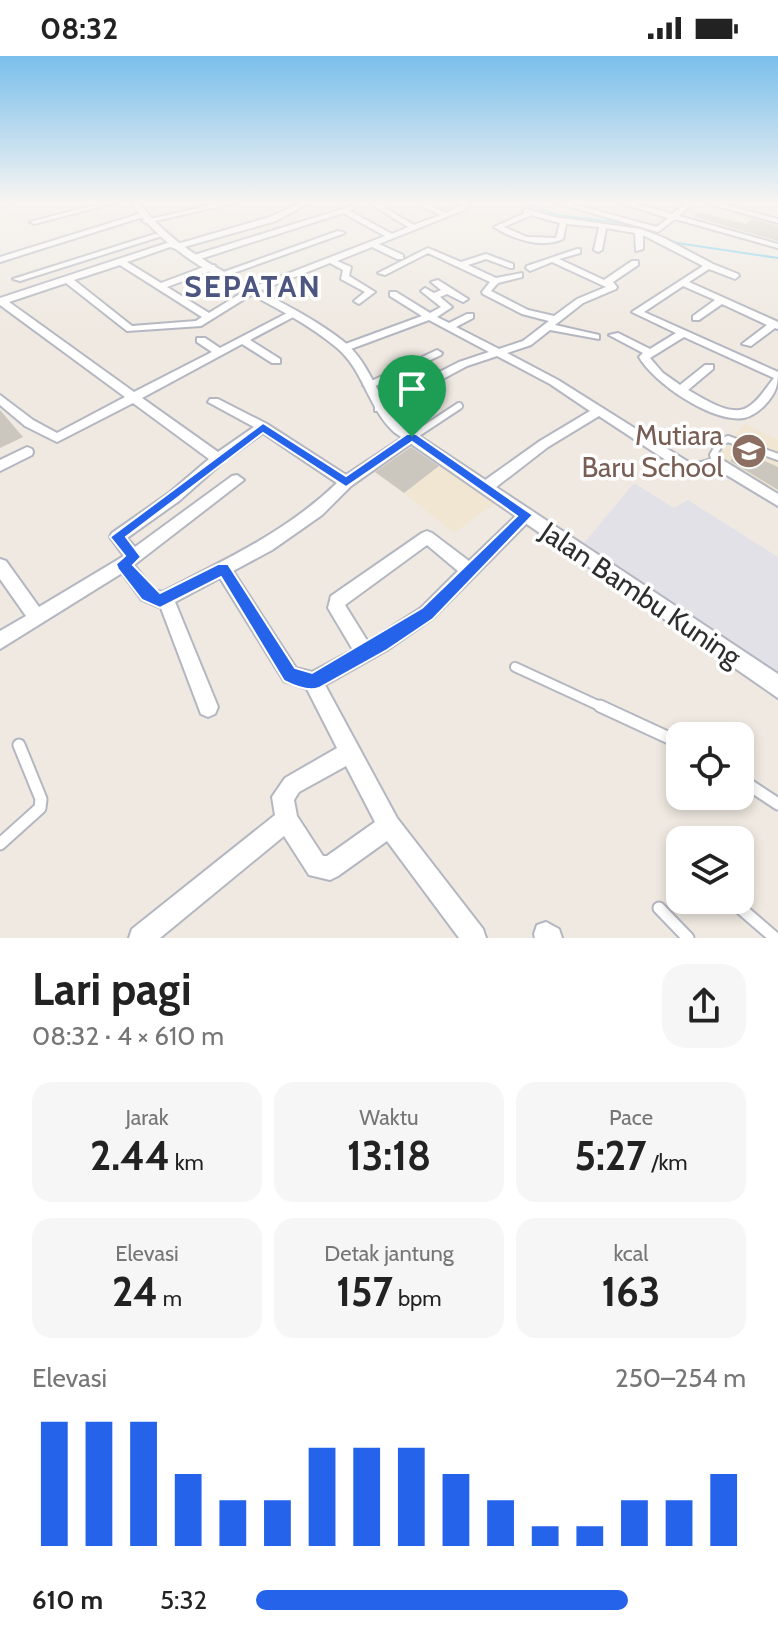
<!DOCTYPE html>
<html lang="id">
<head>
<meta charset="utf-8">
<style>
  :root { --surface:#fff; --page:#f6f6f6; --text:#222; --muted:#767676; --accent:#2563eb }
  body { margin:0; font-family:Cabin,sans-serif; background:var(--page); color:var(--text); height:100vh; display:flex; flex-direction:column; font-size:30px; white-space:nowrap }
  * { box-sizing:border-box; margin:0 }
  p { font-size:26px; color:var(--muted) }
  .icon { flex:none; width:44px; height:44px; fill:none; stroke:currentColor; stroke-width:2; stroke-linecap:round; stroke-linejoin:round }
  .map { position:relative; height:882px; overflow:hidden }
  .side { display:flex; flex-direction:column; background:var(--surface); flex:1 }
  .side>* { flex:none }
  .tools { position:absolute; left:666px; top:666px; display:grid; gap:16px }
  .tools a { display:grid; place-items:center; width:88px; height:88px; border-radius:16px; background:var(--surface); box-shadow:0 4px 12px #0003; font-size:40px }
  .pin { position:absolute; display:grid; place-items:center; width:68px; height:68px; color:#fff; margin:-82px -34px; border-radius:50% 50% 50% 0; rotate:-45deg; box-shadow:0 0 8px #0007 }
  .pin .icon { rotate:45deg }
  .round { display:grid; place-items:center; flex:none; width:84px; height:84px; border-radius:24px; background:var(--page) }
  .headline { display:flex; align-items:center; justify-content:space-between; height:136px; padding:0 32px }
  h1 { font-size:44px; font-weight:700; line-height:60px }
  .figures { display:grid; grid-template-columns:repeat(3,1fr); gap:12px; height:136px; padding:8px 32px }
  .figures div { display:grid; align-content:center; border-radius:20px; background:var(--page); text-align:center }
  .figures b { font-size:40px; font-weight:700 }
  .figures small { font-size:22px; font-weight:400 }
  .figures p { font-size:22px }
  .chart { height:224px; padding:16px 32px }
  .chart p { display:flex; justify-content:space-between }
  .chart svg { width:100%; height:144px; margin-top:8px; stroke:var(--accent); stroke-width:6 }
  ul { padding:0 32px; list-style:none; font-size:26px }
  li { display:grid; grid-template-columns:128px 96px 1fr; align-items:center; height:60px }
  li i { height:20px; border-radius:10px; background:var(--accent) }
  .status { display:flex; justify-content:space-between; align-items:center; height:56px; padding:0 40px; background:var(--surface); direction:ltr }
  .status svg { height:22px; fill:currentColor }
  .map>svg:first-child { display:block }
  .industrial { fill:#e3e1e8 }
  .education { fill:#f0e6d1 }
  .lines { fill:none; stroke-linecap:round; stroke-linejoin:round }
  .stream { stroke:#75cff0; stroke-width:2 }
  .building { fill:#cbc7bf }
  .service-far2-casing { stroke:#b4b7c1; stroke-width:10 }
  .service-far1-casing { stroke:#b4b7c1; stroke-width:12 }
  .service-casing { stroke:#b4b7c1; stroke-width:15 }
  .minor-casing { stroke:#b4b7c1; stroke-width:4 }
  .tertiary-casing { stroke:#b4b7c1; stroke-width:4 }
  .service-far2 { stroke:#fff; stroke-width:6 }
  .service-far1 { stroke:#fff; stroke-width:8 }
  .service { stroke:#fff; stroke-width:11 }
  .minor { fill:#fff; fill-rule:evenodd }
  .tertiary { fill:#fff; fill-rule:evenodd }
  .route { fill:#2563eb; stroke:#fff; stroke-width:2; fill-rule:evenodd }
  .labels { text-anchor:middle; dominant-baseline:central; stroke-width:7; stroke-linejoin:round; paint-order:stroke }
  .education-label { font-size:28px; fill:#785e54; stroke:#fff; text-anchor:end }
  .street-label { font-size:28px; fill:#2e2e2e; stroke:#fff }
  .far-district-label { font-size:30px; font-weight:bold; letter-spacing:2px; fill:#4d5680; stroke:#fff }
</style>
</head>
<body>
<div class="status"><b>08:32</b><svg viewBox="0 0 49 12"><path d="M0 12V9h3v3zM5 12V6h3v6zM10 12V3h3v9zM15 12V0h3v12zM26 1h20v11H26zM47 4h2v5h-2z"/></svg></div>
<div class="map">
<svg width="778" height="882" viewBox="0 0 778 882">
  <rect width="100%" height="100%" fill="#efe9e1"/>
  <!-- industrial -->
  <path class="industrial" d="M634,427L674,452L688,444L778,501V621L584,487Z"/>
  <!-- education -->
  <path class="education" d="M745,368L778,384V443L709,406Z
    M443,407L499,444L454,477L404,437Z"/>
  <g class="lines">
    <!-- stream -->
    <path class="stream" d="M524,147L557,159L623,167L677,187L778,202"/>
  </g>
  <!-- building -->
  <path class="building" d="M696,156L746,168L752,163L778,170V185L695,161Z
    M0,354L23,381L0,392Z
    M411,391L439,410L404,437L375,416Z
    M741,394L778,411V434L730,405Z"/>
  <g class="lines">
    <defs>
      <path id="service-far2" d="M412,381L459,350
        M716,406L713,399L721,386L728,383L778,401"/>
      <path id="service-far1" d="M515,611L604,652"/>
      <path id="service" d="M600,650L680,687
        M740,723L778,748
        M0,788L40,752L41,743L19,689
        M731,844L775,882
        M659,852L688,882"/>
      <path id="minor" d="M0,147H14L0,151Z
        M102,147H114L34,168L30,166Z
        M220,147H234L146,167L142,165Z
        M300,147H309L276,165L177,193L170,191L127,206L161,227L209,209H215V213L167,231L209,257L248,233L385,180L343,157L197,204H191V200L352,150L355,152L350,155L392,178L408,171L369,147H377L414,169L440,159L415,147H424L446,157L464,147H471L464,154L379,188L403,199V203H397L372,191L337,205L351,211L349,220L375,236L359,248L354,245L365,236L341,223L343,214L330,207L254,237L201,270L127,275L66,227L9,246L134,336L212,296L197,286V282H205L220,292L291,255H297V259L250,284L280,303V307H272L242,288L142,342L218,396L254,371L208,346L210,343H218L267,368L346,419L408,378H416L418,381L416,384L351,430L322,459L272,494L233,515L296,612L312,616L353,594L328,552L331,540L422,477L427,475L432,477L469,505L521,455H531L533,459L531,463L433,562L387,594L325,629L397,762L483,873L486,882H459L387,785L338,820L330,824L309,819L284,780L160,882H129L132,873L275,759L272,741L285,722L337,692L307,633L284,625L220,522L175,546L218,651L215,658L208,661L201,658L161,552L142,544L122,517L0,593V575L26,560L0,523V503L6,505L39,551L124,500L110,481L112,477L169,437L209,403L133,347L57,386L25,370L0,349V339L33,364L57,377L125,341L0,249V242L167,187L174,189L270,161ZM120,209L202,261L196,265L132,270L74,224ZM263,377L337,427C286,476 225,504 162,536L154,534L134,509L244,424L237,419L232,420L135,491L127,482L179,445L223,406ZM427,489L458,515L421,552L368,586L345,549ZM346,710L375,766L327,800H323L297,760L294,744L299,736Z
        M557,147H569L657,171L668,162L621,147H633L672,158L686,147H693L679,160L778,188V192L675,163L658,176Z
        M706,147H718L778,163V167Z
        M526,153L554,161L641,173L664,182L713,208L738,218L739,220L735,223L709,213L689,226L778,266V273L775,272L751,290L742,288L767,269L722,248L699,264H693V260L715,244L683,230L644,256L778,316C778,331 775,338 765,349C759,355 752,360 744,362C712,367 654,327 639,301L643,297L609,279L618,277L650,293L676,277L632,256L703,210L643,179V193L636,195L635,177L606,172L602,194L598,196L594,194L599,171L566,168L563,183C542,193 513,183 494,171L525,157L523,155ZM531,159L560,167L556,182L527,181L504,171ZM684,281L774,322C766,332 759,344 748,351C731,362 703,342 688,334L713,313V309H705L680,329L663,317L650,302Z
        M139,158L146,160L0,206V201Z
        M338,175L345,177L225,220L218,218Z
        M155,178L162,180L20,225L13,223Z
        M428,192L461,206L486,198L513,208V212H510L486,203L468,209L496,222L522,217V221L498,227L491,235L528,254L554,260L577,243L606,231L552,206L530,215L526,212L527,210L577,193H580V197L559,203L604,224L632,205H638V209L613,226L617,231L616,233L583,247L555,269L599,279V283L550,274L531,289L507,297L558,324L690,407C701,410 710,399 721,403L778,438V450L715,412L698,419L681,414L599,360L548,391L491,435H481L479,431L481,427L540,385L590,355L550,328L497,300L467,310L383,355H375V349L459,306L489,296L429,264L348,294H340V290L422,260L390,240V236H396L430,257L441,251L421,235L425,232L434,237L441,234L431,226L438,224L468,243L463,246L447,238L440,241L452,251L437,261L449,267L467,258H473V262L456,271L499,293L523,285L549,265L522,258L483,238L482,236L490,226L428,197L385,219L378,217Z
        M437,294L442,297L441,299L373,331L369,332L363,329Z
        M27,391L32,393L33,396L32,399L0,415V404Z
        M546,866L559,873L562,882H535L534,878L537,869Z"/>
      <path id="tertiary" d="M131,147H139C191,215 277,234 343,285C372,308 377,346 404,370L778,618V642L394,376C368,352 364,314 336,291C267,235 185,222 131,147Z"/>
    </defs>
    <!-- service-far2 casing -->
    <use href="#service-far2" class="service-far2-casing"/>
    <!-- service-far1 casing -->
    <use href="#service-far1" class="service-far1-casing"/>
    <!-- service casing -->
    <use href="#service" class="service-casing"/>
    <!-- minor casing -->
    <use href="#minor" class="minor-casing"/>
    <!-- tertiary casing -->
    <use href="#tertiary" class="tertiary-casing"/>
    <!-- service-far2 -->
    <use href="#service-far2" class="service-far2"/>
    <!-- service-far1 -->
    <use href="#service-far1" class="service-far1"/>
    <!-- service -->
    <use href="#service" class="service"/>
    <!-- minor -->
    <use href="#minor" class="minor"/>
    <!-- tertiary -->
    <use href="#tertiary" class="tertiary"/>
  </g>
  <!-- sky -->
  <linearGradient id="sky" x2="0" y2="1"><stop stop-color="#7abfeb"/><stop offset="0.54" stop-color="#f8f5f2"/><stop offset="1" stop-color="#f8f5f2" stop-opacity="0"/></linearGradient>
  <rect width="778" height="271" fill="url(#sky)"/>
  <!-- route -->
  <path class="route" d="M263,367L346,420L407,378H416L533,459L433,563L387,594L319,632C309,636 294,630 284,625L221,521L160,552L142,544L118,513L116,508L125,500L110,481ZM263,377L346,431L412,386L517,460L422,552L312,617L295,612L228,508H218L160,537L133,509L141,501L126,481Z"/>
  <!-- icons -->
  <defs>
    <symbol id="school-disc" viewBox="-11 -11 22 22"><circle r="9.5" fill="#8d6e63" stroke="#fff"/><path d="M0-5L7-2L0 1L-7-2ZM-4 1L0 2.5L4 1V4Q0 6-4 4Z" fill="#fff"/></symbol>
  </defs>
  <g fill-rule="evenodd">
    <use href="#school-disc" x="729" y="375" width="40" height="40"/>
  </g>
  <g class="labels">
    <!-- education labels -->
    <g class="education-label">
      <text x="723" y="379">Mutiara<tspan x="723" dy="32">Baru School</tspan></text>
    </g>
    <!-- street labels -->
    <g class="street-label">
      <text transform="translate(641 538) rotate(34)">Jalan Bambu Kuning</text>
    </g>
    <!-- far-district labels -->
    <g class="far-district-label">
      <text x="253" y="230">SEPATAN</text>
    </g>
  </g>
</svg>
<div class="tools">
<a><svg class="icon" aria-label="locate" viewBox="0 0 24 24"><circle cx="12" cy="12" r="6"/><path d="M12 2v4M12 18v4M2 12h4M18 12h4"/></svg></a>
<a><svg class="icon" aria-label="layers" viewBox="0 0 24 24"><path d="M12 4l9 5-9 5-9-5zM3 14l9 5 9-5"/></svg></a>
</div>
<div class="pin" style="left:412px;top:381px;background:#1e9e55"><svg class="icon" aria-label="arrive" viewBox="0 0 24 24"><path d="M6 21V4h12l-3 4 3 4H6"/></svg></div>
</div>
<section class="side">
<div class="headline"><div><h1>Lari pagi</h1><p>08:32 · 4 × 610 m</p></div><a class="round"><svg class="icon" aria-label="share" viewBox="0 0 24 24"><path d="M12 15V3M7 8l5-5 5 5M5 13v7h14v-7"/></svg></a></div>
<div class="figures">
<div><p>Jarak</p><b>2.44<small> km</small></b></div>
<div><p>Waktu</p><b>13:18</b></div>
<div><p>Pace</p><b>5:27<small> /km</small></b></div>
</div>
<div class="figures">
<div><p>Elevasi</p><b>24<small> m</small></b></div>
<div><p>Detak jantung</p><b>157<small> bpm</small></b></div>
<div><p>kcal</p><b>163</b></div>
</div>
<div class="chart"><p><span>Elevasi</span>250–254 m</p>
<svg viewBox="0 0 160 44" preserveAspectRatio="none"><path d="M5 44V6M15 44V6M25 44V6M35 44V22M45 44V30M55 44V30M65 44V14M75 44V14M85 44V14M95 44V22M105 44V30M115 44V38M125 44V38M135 44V30M145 44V30M155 44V22"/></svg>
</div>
<ul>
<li><b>610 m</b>5:32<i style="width:76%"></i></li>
</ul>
</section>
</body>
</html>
